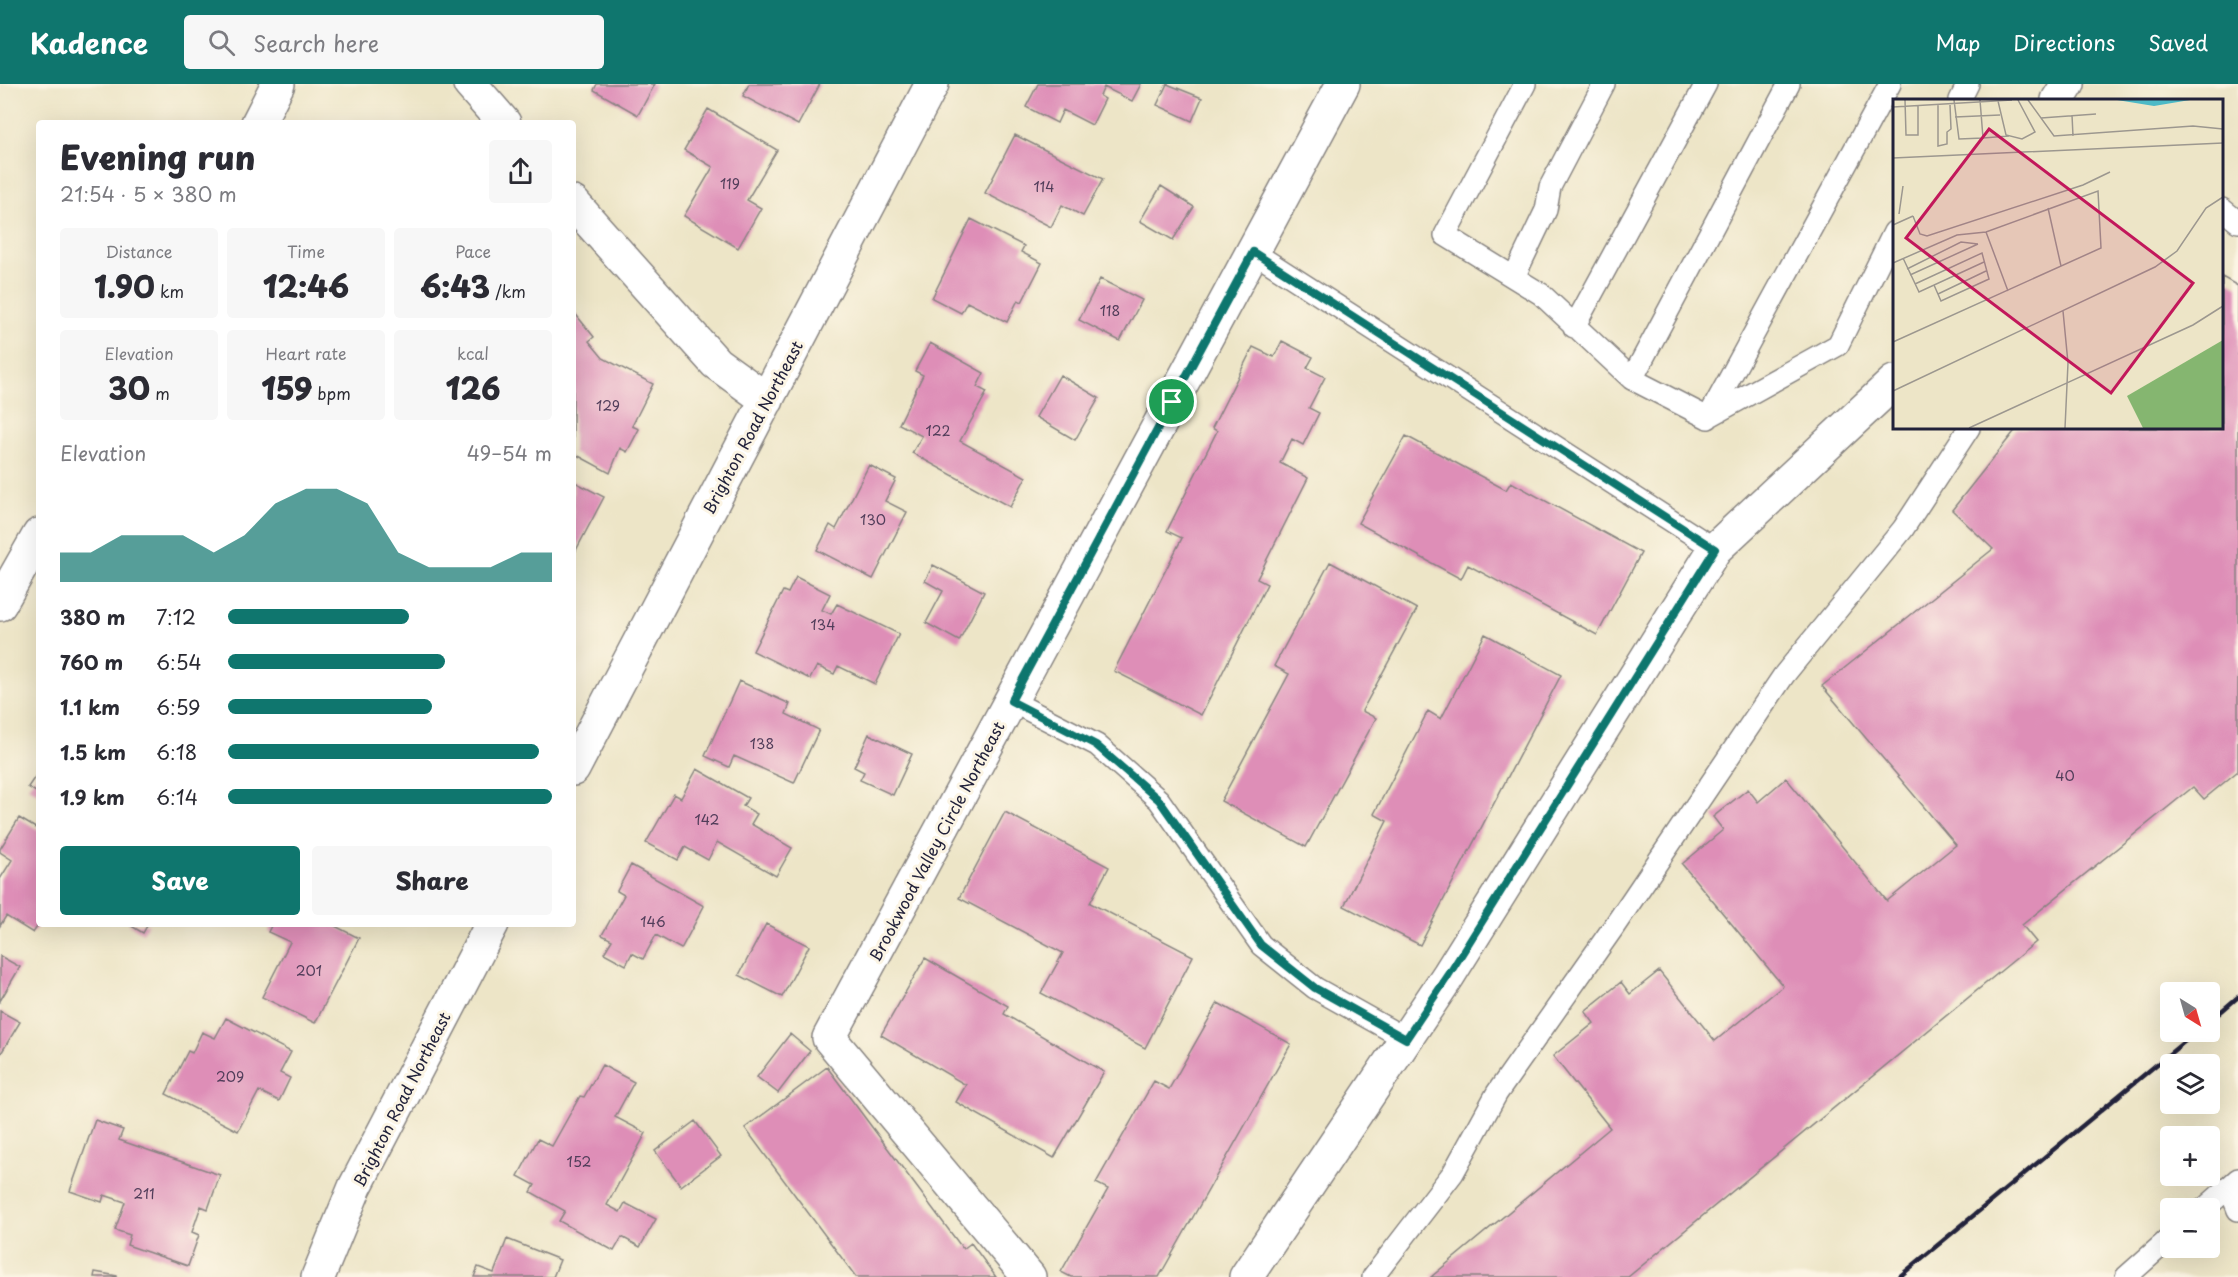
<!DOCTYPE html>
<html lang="en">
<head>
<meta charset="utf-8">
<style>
  :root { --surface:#fff; --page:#f7f7f7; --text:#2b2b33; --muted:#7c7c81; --accent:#0f766e }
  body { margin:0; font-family:"Playpen Sans",sans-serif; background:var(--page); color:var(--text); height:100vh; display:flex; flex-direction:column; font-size:22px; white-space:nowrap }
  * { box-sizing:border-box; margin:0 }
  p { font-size:20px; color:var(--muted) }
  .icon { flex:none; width:33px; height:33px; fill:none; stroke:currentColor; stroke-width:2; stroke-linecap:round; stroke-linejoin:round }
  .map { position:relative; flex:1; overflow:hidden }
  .sheet { position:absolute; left:36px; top:36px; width:540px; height:807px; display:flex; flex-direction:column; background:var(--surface); border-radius:6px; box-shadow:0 6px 24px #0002 }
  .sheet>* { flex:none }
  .needle { width:39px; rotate:143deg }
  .tools { position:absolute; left:2160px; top:898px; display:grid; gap:12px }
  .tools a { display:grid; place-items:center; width:60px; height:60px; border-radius:6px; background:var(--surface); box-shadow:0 6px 24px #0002; font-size:30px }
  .pin { position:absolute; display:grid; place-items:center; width:51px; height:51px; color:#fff; margin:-26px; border:3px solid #fff; border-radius:50%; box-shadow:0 2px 6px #0007 }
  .round { display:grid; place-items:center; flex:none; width:63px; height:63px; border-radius:6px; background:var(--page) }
  .overview { display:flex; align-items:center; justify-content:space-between; height:102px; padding:0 24px }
  h1 { font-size:33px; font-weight:800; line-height:45px }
  .metrics { display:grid; grid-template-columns:repeat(3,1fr); gap:9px; height:102px; padding:6px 24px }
  .metrics div { display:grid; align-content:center; border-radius:6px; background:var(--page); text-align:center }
  .metrics b { font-size:30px; font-weight:800 }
  .metrics small { font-size:16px; font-weight:400 }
  .metrics p { font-size:16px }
  .chart { height:168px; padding:12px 24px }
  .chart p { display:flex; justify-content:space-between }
  .chart svg { width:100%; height:108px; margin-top:6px; fill:var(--accent); opacity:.7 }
  .button { display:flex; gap:12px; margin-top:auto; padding:12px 24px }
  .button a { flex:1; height:69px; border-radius:6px; background:var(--accent); color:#fff; font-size:24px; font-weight:800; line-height:69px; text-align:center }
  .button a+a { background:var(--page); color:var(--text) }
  ul { padding:0 24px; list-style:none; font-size:20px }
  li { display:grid; grid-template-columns:96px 72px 1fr; align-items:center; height:45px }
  li i { height:15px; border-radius:8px; background:var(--accent) }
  header { display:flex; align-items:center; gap:36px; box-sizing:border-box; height:84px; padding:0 30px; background:var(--accent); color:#fff }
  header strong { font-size:28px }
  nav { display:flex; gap:33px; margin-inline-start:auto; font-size:21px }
  .search { width:420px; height:54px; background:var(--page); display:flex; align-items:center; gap:15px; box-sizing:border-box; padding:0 21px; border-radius:6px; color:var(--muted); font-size:22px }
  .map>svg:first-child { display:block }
  .building { fill:#de8eb7 }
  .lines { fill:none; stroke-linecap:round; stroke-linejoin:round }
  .service-casing { stroke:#888481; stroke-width:24 }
  .minor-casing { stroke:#888481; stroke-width:36 }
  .service { stroke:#fff; stroke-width:21 }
  .minor { stroke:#fff; stroke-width:33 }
  .rail { stroke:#22223b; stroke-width:4.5 }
  .route-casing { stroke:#fff; stroke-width:12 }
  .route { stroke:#0f766e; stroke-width:8 }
  .labels { text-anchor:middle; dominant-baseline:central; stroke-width:6; stroke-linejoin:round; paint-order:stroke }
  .number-label { font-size:14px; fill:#513d5a }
  .street-label { font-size:16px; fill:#22223b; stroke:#fcf5e5 }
  .inset-road { fill:none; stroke:#9c978f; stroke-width:1.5 }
  .view { fill:#c2185b; fill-opacity:0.15; stroke:#c2185b; stroke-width:3 }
  .inset-edge { fill:none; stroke:#22223b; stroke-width:3 }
</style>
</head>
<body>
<header>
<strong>Kadence</strong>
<div class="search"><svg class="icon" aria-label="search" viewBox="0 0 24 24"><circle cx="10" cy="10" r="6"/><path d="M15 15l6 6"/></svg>Search here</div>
<nav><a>Map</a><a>Directions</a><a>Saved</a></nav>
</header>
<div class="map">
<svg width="2238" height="1193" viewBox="0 0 2238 1193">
  <rect width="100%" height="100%" fill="#fcf5e5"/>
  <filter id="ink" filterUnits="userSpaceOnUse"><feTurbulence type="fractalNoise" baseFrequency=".0167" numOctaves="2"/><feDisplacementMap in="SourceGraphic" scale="12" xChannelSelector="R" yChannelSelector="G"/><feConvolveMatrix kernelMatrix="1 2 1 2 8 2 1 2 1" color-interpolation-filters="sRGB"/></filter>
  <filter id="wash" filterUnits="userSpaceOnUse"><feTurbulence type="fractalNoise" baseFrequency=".008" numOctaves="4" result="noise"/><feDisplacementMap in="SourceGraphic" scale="24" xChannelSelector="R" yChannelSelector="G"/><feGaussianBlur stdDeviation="1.35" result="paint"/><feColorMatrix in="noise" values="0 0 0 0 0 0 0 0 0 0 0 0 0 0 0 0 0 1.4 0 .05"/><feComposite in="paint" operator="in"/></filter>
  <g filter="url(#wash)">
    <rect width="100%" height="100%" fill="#ede5c7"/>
    <g id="blocks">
      <!-- building -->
      <path class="building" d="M597,0H655L638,31L594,6Z
        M749,0H820L798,41L743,12Z
        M1038,0H1141L1132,17L1104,3L1100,12L1105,15L1092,41L1063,26L1057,39L1026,23Z
        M1167,0L1202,14L1192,37L1157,21Z
        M708,25L777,66L747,116L761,124L738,164L684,132L713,83L684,66Z
        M1015,51L1103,95L1083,132L1062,121L1051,143L985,109Z
        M1161,102L1194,123L1173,156L1140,137Z
        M971,135L1024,162L1021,168L1042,179L1022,218L1018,216L1007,238L967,218L961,229L932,214Z
        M2222,193L2238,202V687L2204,715L2193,703L2022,841L2036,858L1628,1193H1431L1610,1044L1553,972L1594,939L1585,927L1621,898L1630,910L1659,887L1715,957L1783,902L1682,780L1723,746L1713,733L1748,705L1758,718L1786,694L1887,817L1956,761L1822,602L1993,465L1952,426L2017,344H2222Z
        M1100,195L1142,216L1120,257L1079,236Z
        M573,227L594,253L589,257L603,274L653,300L632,342L639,345L627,368L620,364L610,389L573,369V290L576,284L573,280Z
        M1282,257L1313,273L1307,284L1325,293L1309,324L1319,329L1303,361L1292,355L1280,379L1308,394L1257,495L1267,500L1201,631L1114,587L1182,454L1167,447L1217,347L1212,344L1253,263L1274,273Z
        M930,259L984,289L977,303L987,308L960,357L1026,393L1010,423L912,369L922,352L899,340L923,291L915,287Z
        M1060,291L1099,314L1075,356L1036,333Z
        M1406,352L1506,406L1511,398L1641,469L1597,551L1468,481L1461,495L1358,439Z
        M869,381L896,395L885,417L907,428L873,495L817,466L830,441L836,445Z
        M573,397L604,413L573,472Z
        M1330,478L1417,525L1362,627L1376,634L1306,763L1221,717L1289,590L1274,582Z
        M933,481L984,508L959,557L926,539L943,507L925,497Z
        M796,493L830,510L822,526L831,530L837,520L899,550L875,600L838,582L834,590L817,582L810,595L753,567L783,507L788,509Z
        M1485,550L1561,591L1420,861L1344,822L1387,737L1374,730L1428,627L1441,635Z
        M739,597L790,620L786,630L819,646L794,699L734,672L729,683L705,672Z
        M869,650L912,670L893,711L860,696L864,688L854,683Z
        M697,685L748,714L743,722L757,730L751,740L792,764L776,792L717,758L708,776L685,763L678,776L646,759L674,710L681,714Z
        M39,687V710L28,703Z
        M1005,728L1109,783L1090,819L1193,872L1145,964L1041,909L1063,869L959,814Z
        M19,734L39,746V840L33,849L6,832L0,842V795L12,776L0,768V765Z
        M631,781L704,822L681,865L656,851L643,875L632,869L626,881L604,869L612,856L602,851L624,811L617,807Z
        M128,840H148L143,849Z
        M272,840H331L359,854L315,939L262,913L290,858L268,848Z
        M766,840L809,862L782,913L739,891Z
        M0,872L20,883L0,917Z
        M925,874L1008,922L1004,930L1104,988L1054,1074L956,1018L966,1001L881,951Z
        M1218,919L1291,960L1159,1193H1071L1061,1188L1108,1105L1096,1099L1154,997L1169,1005Z
        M0,927L20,938L0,971Z
        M226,934L291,968L280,989L290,994L279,1017L259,1007L238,1047L166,1010L188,967L192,969L202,948L215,954Z
        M790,950L810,967L778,1009L757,993Z
        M602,981L634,998L615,1033L646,1049L607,1121L620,1128L625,1119L656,1135L640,1163L622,1153L614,1167L559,1137L565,1127L531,1108L535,1101L518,1092L538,1055L552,1062L580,1012L584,1013Z
        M827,983L963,1165L971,1159L996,1193H856L745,1044Z
        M95,1036L123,1046L119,1056L220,1091L208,1125L201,1122L192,1148L199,1151L188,1182L127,1161L130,1151L115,1146L125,1118L104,1111L102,1118L70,1107Z
        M695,1037L721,1072L681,1102L655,1067Z
        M507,1155L560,1176L553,1193H474L478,1183L494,1189Z
        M95,1188L117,1192V1193H94Z"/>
    </g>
  </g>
  <g filter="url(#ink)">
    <use href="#blocks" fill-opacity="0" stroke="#888481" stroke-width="1.5"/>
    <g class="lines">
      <defs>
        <path id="service" d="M1525,0L1445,151L1541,210L1632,295L1789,0
          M1960,16L1968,0
          M2222,125L2238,138
          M1253,168L1715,465
          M1514,193L1546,126L1550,103L1604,0
          M1574,243L1706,0
          M1632,295L1708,334
          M1708,333L1838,261L1894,148
          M1708,334L1890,0
          M1011,617L1097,661L1159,716L1261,861L1315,904L1406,955
          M2238,1095L2229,1103L2238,1126
          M2204,1125L2229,1103
          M1373,1193L1453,1089L1497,1009L1613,844L1784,591L1903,445L1969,344
          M2126,1193L2170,1154"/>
        <path id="minor" d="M470,0L504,39
          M2058,16L2068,0
          M258,39L278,0
          M573,119L716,279L767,316
          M0,520L39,451
          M573,685L932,0
          M318,1193L355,1103L492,840
          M1029,1193L829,954L1343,0
          M1246,1193L1448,892L1715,465L1894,298"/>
      </defs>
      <!-- service casing -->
      <use href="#service" class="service-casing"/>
      <!-- minor casing -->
      <use href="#minor" class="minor-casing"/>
      <!-- service -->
      <use href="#service" class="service"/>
      <!-- minor -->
      <use href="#minor" class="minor"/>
      <!-- rail -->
      <path class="rail" d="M2210,937L2238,913
        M1899,1193L2196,948"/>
    </g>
  </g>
  <g class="lines" filter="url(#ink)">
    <defs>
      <path id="route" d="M1253,168L1715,465L1448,892L1406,955L1315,904L1261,861L1159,716L1096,661L1011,617Z"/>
    </defs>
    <!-- route casing -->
    <use href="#route" class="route-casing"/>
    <!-- route -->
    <use href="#route" class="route"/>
  </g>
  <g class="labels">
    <!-- number labels -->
    <g class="number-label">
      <text x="730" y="99">119</text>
      <text x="1044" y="102">114</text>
      <text x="1110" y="226">118</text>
      <text x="608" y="321">129</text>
      <text x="938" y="346">122</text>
      <text x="873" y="435">130</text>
      <text x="823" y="540">134</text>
      <text x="762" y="659">138</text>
      <text x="2065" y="691">40</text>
      <text x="707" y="735">142</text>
      <text x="653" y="837">146</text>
      <text x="309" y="886">201</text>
      <text x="230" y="992">209</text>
      <text x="579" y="1077">152</text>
      <text x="144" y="1109">211</text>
    </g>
    <!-- street labels -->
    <g class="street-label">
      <text transform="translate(752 343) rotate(-62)">Brighton Road Northeast</text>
      <text transform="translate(936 757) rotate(-62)">Brookwood Valley Circle Northeast</text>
      <text transform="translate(401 1015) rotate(-63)">Brighton Road Northeast</text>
    </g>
  </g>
  <!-- overview -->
  <g transform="translate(1893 15)">
    <rect width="330" height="330" fill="#ede5c7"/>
    <path d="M330,241V329H250L234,297Z" fill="#85b670"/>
    <path d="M224,1H297L261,7Z" fill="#4cb9c6"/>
    <path class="inset-road" d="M12,1L13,36H25V7M61,1L66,40L90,39L87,1M135,1L161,37L300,27L330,30M105,2L113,36L129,40L142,33L125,1M45,6V47L54,45V33L58,30L57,6M0,8L119,1M179,16L180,37M62,18L107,16M148,19L203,15M90,39L116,37M0,59L330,44M155,109L168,167M6,115L10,87M20,117L27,135L34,137L190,86L217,73M0,126L20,117M93,133L115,192M10,159L26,193L91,163M0,164L64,136L93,133L205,92L208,149L0,243M14,170L68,143L85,145M17,176L85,145M22,185L89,154L96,180L48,202L41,186M45,195L93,172M170,212L175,264L172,329M0,292L262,168L284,152L313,109L330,98M76,329L300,226L330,207"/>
    <path class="view" d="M96,30L300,184L218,294L13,139Z"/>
    <rect width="330" height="330" class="inset-edge"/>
  </g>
</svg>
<div class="tools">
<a><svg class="needle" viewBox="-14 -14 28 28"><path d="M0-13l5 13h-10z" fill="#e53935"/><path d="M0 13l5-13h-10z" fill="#7c7c81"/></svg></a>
<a><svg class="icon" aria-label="layers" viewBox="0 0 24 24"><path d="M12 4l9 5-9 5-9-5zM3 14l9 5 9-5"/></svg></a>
<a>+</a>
<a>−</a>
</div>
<div class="pin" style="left:1172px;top:318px;background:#1e9e55"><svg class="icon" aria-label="arrive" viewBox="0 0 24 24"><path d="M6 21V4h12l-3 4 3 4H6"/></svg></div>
<section class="sheet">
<div class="overview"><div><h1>Evening run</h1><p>21:54 · 5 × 380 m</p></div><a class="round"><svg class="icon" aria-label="share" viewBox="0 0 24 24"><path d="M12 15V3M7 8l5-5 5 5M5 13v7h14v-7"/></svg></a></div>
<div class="metrics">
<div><p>Distance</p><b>1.90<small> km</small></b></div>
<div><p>Time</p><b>12:46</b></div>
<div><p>Pace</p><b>6:43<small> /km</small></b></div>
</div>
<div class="metrics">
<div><p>Elevation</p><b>30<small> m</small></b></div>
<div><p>Heart rate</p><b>159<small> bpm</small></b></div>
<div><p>kcal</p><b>126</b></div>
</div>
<div class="chart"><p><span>Elevation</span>49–54 m</p>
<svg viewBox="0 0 160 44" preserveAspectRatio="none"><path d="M0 44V32L10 32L20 25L30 25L40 25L50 32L60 25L70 12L80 6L90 6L100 12L110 32L120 38L130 38L140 38L150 32L160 32V44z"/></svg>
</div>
<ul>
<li><b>380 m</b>7:12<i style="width:56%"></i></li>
<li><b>760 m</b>6:54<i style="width:67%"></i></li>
<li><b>1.1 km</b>6:59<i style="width:63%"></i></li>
<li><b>1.5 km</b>6:18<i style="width:96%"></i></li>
<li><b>1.9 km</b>6:14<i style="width:100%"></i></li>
</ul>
<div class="button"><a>Save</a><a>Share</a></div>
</section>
</div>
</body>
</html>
